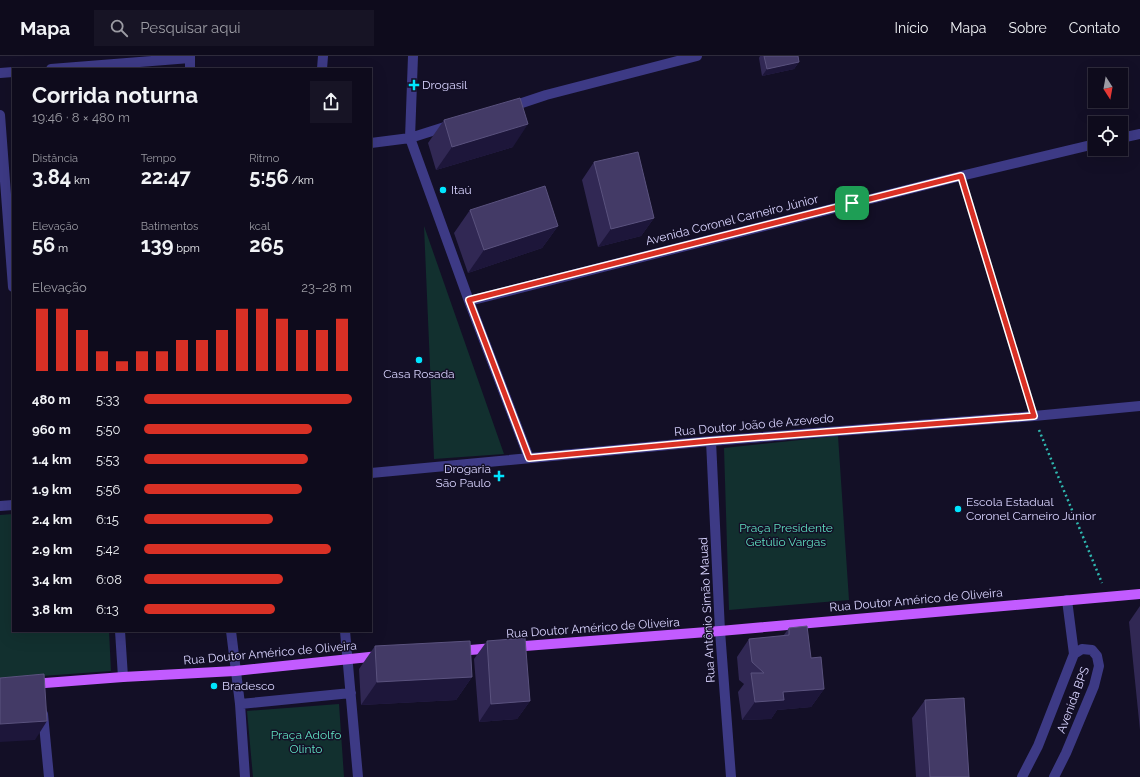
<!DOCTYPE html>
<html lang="pt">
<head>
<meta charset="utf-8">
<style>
  :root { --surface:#0e0b1c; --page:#171425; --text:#f1f3f6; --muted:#9b9ba3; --line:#2e2b3b; --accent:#d93025 }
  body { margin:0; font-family:Raleway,sans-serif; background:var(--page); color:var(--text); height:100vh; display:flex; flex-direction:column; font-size:15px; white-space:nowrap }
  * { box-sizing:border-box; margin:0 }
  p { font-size:13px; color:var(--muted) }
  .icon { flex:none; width:22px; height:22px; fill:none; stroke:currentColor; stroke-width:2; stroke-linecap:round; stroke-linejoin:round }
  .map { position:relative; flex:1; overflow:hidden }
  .panel { position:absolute; left:12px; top:12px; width:360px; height:564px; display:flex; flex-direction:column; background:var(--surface); border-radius:0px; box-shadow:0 4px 16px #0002,0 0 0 1px var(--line) }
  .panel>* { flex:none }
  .needle { width:26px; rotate:169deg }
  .tools { position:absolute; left:1088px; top:12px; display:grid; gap:8px }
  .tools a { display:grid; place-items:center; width:40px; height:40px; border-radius:0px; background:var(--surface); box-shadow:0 4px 16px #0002,0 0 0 1px var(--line); font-size:20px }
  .pin { position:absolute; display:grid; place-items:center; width:34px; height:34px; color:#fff; margin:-17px; border-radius:8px; box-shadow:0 2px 6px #0006 }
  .round { display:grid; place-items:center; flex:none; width:42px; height:42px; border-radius:0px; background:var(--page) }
  .headline { display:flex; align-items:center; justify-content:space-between; height:68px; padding:0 20px }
  h1 { font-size:22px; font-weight:700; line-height:30px }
  .figures { display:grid; grid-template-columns:repeat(3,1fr); gap:6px; height:68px; padding:4px 20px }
  .figures div { display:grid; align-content:center }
  .figures b { font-size:20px; font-weight:700 }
  .figures small { font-size:11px; font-weight:400 }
  .figures p { font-size:11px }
  .chart { height:112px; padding:8px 20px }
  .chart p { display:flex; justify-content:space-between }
  .chart svg { width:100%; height:72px; margin-top:4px; stroke:var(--accent); stroke-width:6 }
  ul { padding:0 20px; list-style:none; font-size:13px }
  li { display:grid; grid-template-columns:64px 48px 1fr; align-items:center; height:30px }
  li i { height:10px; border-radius:5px; background:var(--accent) }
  header { display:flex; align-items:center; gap:24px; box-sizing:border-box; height:56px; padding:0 20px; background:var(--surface); border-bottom:1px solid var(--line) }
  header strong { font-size:19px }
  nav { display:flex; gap:22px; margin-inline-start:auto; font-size:14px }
  .search { width:280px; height:36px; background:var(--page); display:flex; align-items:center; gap:10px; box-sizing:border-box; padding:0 14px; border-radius:0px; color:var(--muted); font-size:15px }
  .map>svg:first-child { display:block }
  .green { fill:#12302f }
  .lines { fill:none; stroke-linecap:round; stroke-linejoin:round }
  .path { stroke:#2fb8b0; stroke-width:2.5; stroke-dasharray:2 3; stroke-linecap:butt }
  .minor { stroke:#3d3a85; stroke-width:10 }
  .major { stroke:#c25bff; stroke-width:10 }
  .wall { fill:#312854 }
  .shaded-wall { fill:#1d163a }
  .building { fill:#433a66; stroke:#5a527e }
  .route-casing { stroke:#fff; stroke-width:8 }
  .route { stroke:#d93025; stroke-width:5 }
  .poi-dot { fill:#00e5ff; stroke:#130f26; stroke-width:1.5 }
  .labels { text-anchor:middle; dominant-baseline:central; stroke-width:3; stroke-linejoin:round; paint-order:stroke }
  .poi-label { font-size:12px; fill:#d9d4ff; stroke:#130f26; text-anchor:start }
  .street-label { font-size:12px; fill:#d9d4ff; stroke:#130f26 }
  .park-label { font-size:12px; fill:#5fe0c0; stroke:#130f26 }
</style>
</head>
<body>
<header>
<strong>Mapa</strong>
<div class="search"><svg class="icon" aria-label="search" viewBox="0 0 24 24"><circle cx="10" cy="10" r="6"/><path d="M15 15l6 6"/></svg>Pesquisar aqui</div>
<nav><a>Início</a><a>Mapa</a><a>Sobre</a><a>Contato</a></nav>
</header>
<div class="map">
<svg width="1140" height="721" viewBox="0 0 1140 721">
  <rect width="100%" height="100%" fill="#130f26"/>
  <!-- green -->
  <path class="green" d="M424,170L504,398L434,403Z
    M838,380L849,544L729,554L724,392Z
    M13,458V575H109L111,615L0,623V459Z
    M339,648L344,721H253L247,655Z"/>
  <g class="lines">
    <!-- path -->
    <path class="path" d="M965,133L1030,347
      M1039,374L1102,527"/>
    <!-- minor -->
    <path class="minor" d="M190,0V13
      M413,0L410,82L469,245L529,402
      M51,13L190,2
      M322,13L323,0
      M0,17L13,16
      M510,51L546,39L697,0
      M0,59L13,231
      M1121,82L1140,78
      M371,87L410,82L451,69
      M469,245L961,120L1095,88
      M711,385L720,575L731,721
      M371,417L711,385L1034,360L1140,350
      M0,450L13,449
      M1067,544L1074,598
      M120,575L123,621
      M231,575L240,648L245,721
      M345,575L358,721
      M240,648L351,637
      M43,658L49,721
      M1022,721L1038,690L1074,598L1082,593L1092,594L1097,600L1099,610L1094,630L1066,697L1054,721"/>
    <!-- major -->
    <path class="major" d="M512,591L720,575L1140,538
      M458,595L494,592
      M32,628L123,621L235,615L379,600"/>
  </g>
  <!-- wall -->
  <path class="wall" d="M760,0H798L799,6L794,13L762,20L759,2Z
    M444,64L513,91L436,114L428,87Z
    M594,106L654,162L641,180L598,191L582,124Z
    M470,154L558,170L542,192L468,217L454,177Z
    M1140,550V674L1129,566Z
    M789,572L811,602L824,633L811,651L777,654L771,663L742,664L738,636L744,628L739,624L737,601L749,583L783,580Z
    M487,585L530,645L517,663L479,666L474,603Z
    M375,590L472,621L456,644L361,649L359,613Z
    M925,644L969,721H916L912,662Z"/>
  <!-- shaded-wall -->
  <path class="shaded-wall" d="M799,6L794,13L762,20L767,13Z
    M528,68L513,91L436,114L452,91Z
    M654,162L641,180L598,191L611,173Z
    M558,170L542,192L468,217L484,194Z
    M472,621L456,644L361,649L377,626Z
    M824,633L811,651L777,654L771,663L742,664L755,646L783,636Z
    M530,645L517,663L479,666L491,648Z
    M47,665L35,684L0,686V668Z"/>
  <!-- building -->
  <path class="building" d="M764,0H798L799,6L767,13Z
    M520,42L528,68L452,91L444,64Z
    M638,96L654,162L611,173L594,106Z
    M545,130L558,170L484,194L470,154Z
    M807,570L811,602L821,601L824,633L783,636L784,644L755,646L751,617H764L752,606L749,583L789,579V572Z
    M525,582L530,645L491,648L487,585Z
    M470,585L472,621L377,626L375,590Z
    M44,618L47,665L0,668V622Z
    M964,642L969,721H930L925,644Z"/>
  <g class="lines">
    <defs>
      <path id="route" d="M961,120L1034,360L710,385L529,402L469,244Z"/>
    </defs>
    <!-- route casing -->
    <use href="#route" class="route-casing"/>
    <!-- route -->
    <use href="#route" class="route"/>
  </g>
  <!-- markers -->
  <g class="poi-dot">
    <path d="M412 23h4v4h4v4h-4v4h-4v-4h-4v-4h4z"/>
    <circle cx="443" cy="134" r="4"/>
    <circle cx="419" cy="304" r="4"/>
    <path d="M497 414h4v4h4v4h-4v4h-4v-4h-4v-4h4z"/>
    <circle cx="958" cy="453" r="4"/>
    <circle cx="214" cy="630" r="4"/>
  </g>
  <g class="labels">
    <!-- poi labels -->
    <g class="poi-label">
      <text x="422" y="29">Drogasil</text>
      <text x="451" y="134">Itaú</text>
      <text x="419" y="318" text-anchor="middle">Casa Rosada</text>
      <text x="491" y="413" text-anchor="end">Drogaria<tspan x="491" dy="14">São Paulo</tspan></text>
      <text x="966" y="446">Escola Estadual<tspan x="966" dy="14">Coronel Carneiro Júnior</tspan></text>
      <text x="222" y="630">Bradesco</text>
    </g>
    <!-- street labels -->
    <g class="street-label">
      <text transform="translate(732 164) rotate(-14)">Avenida Coronel Carneiro Júnior</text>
      <text transform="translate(754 369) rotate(-5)">Rua Doutor João de Azevedo</text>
      <text transform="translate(916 544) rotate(-5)">Rua Doutor Américo de Oliveira</text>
      <text transform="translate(707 554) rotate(-93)">Rua Antônio Simão Mauad</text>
      <text transform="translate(593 572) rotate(-4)">Rua Doutor Américo de Oliveira</text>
      <text transform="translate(270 597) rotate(-5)">Rua Doutor Américo de Oliveira</text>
      <text transform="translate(1073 644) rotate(-69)">Avenida BPS</text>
    </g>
    <!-- park labels -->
    <g class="park-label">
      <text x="786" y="472">Praça Presidente<tspan x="786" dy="14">Getúlio Vargas</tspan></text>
      <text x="306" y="679">Praça Adolfo<tspan x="306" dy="14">Olinto</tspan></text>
    </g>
  </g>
</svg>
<div class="tools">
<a><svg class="needle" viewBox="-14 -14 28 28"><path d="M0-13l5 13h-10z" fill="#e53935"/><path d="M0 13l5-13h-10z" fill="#9b9ba3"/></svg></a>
<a><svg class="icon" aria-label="locate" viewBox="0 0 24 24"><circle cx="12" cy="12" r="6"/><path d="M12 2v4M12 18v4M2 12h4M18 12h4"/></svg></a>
</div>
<div class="pin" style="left:852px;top:147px;background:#1e9e55"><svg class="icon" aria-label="arrive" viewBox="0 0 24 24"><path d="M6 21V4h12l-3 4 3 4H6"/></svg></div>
<section class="panel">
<div class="headline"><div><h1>Corrida noturna</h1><p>19:46 · 8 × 480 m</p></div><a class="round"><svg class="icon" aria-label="share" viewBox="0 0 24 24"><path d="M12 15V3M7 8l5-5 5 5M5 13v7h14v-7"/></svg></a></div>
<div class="figures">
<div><p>Distância</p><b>3.84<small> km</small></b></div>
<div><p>Tempo</p><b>22:47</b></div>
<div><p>Ritmo</p><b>5:56<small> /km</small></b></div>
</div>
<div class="figures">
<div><p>Elevação</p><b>56<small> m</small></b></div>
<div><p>Batimentos</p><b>139<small> bpm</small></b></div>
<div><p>kcal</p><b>265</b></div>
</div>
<div class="chart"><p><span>Elevação</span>23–28 m</p>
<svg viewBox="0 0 160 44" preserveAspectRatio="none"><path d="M5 44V6M15 44V6M25 44V19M35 44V32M45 44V38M55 44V32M65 44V32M75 44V25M85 44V25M95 44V19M105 44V6M115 44V6M125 44V12M135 44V19M145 44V19M155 44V12"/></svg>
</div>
<ul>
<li><b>480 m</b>5:33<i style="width:100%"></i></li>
<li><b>960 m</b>5:50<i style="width:81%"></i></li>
<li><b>1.4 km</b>5:53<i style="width:79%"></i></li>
<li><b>1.9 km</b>5:56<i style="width:76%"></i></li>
<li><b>2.4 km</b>6:15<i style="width:62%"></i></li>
<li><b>2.9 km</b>5:42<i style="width:90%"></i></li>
<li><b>3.4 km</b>6:08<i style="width:67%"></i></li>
<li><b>3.8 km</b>6:13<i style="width:63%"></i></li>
</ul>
</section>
</div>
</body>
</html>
